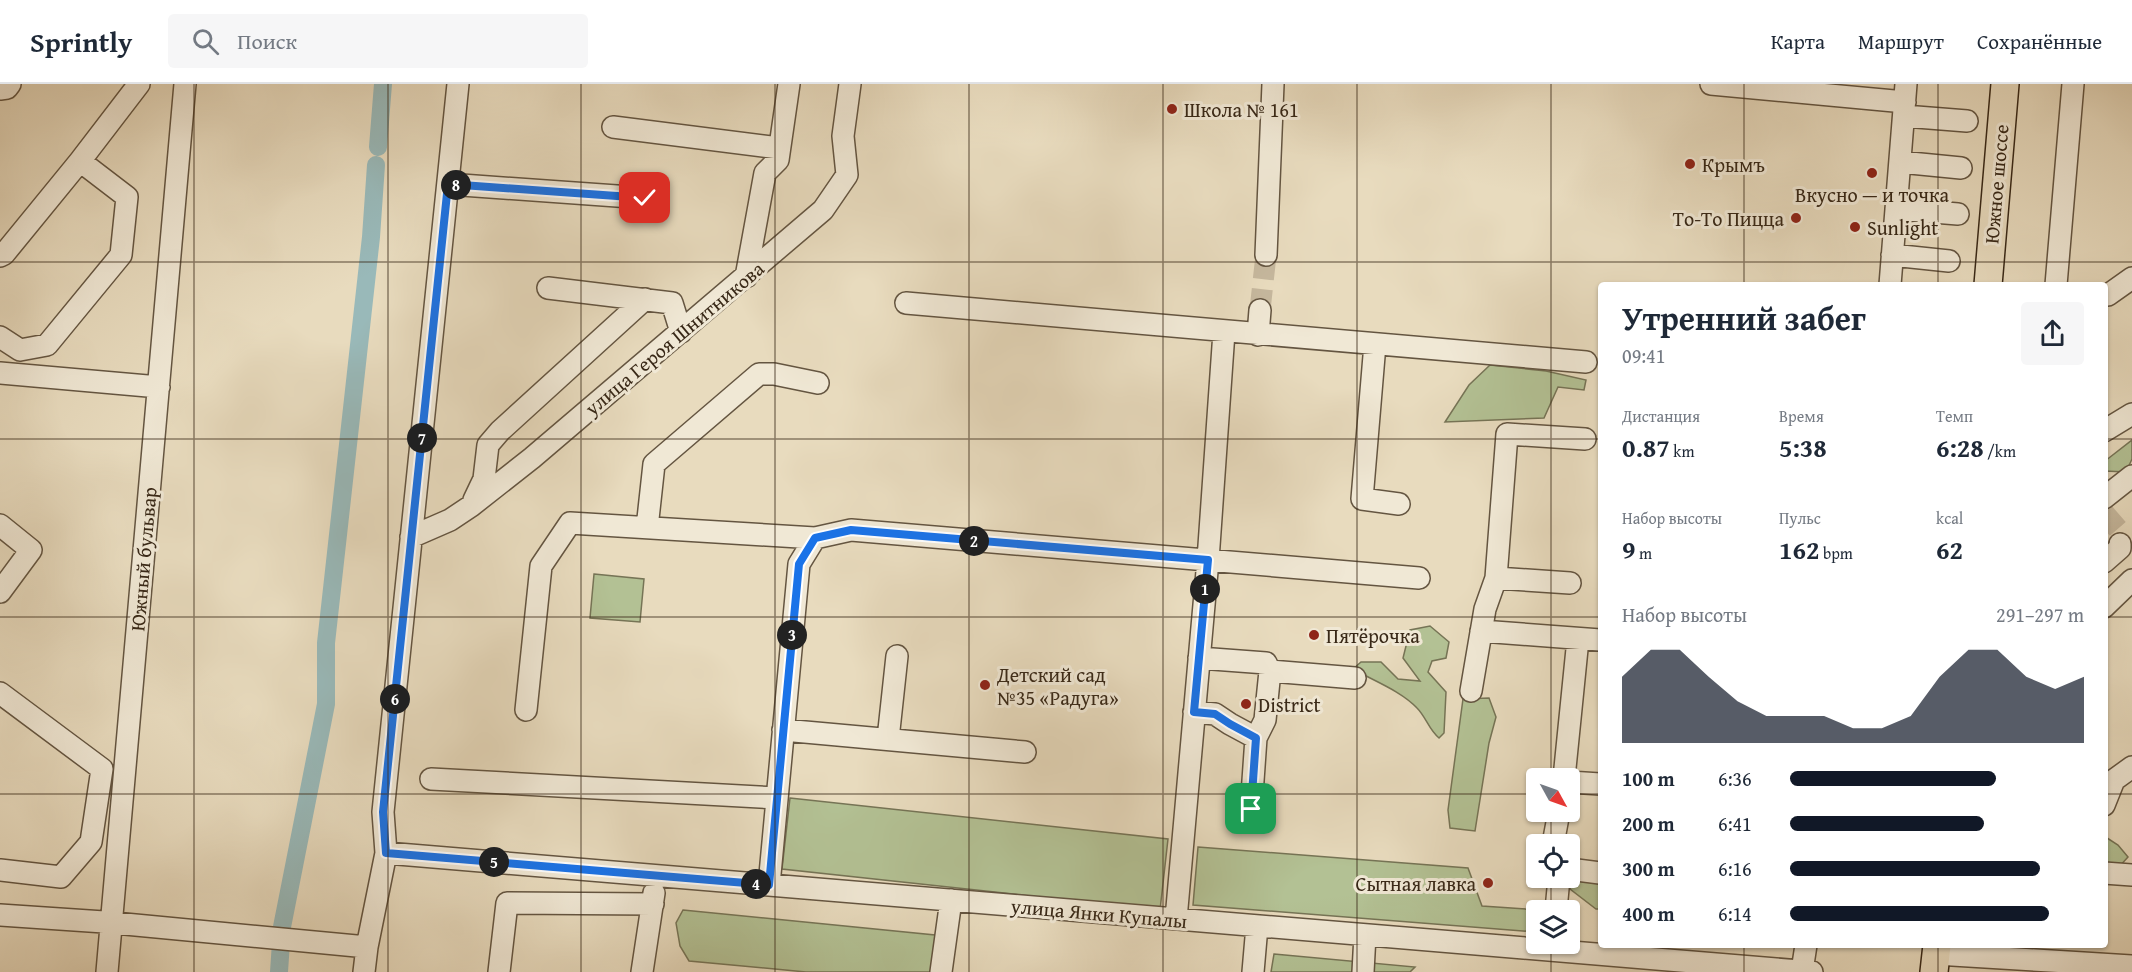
<!DOCTYPE html>
<html lang="ru">
<head>
<meta charset="utf-8">
<style>
  :root { --surface:#fff; --page:#f6f6f7; --text:#1f2937; --muted:#747a83; --line:#e0e1e3; --accent:#111827 }
  body { margin:0; font-family:"Gentium Book Plus",serif; background:var(--page); color:var(--text); height:100vh; display:flex; flex-direction:column; font-size:22px; white-space:nowrap }
  * { box-sizing:border-box; margin:0 }
  p { font-size:20px; color:var(--muted) }
  .icon { flex:none; width:33px; height:33px; fill:none; stroke:currentColor; stroke-width:2; stroke-linecap:round; stroke-linejoin:round }
  .map { position:relative; flex:1; overflow:hidden }
  .sheet { position:absolute; left:1598px; top:198px; width:510px; height:666px; display:flex; flex-direction:column; background:var(--surface); border-radius:6px; box-shadow:0 2px 4px #0004 }
  .sheet>* { flex:none }
  .needle { width:39px; rotate:130deg }
  .buttons { position:absolute; left:1526px; top:684px; display:grid; gap:12px }
  .buttons a { display:grid; place-items:center; width:54px; height:54px; border-radius:6px; background:var(--surface); box-shadow:0 2px 4px #0004; font-size:30px }
  .pin { position:absolute; display:grid; place-items:center; width:51px; height:51px; color:#fff; margin:-26px; border-radius:12px; box-shadow:0 3px 9px #0006 }
  .km { position:absolute; width:30px; height:30px; margin:-15px; border-radius:50%; background:#222; color:#fff; font-size:16px; line-height:30px; text-align:center }
  .round { display:grid; place-items:center; flex:none; width:63px; height:63px; border-radius:6px; background:var(--page) }
  .head { display:flex; align-items:center; justify-content:space-between; height:102px; padding:0 24px }
  h1 { font-size:33px; font-weight:700; line-height:45px }
  .figures { display:grid; grid-template-columns:repeat(3,1fr); gap:9px; height:102px; padding:6px 24px }
  .figures div { display:grid; align-content:center }
  .figures b { font-size:26px; font-weight:700 }
  .figures small { font-size:16px; font-weight:400 }
  .figures p { font-size:16px }
  .chart { height:168px; padding:12px 24px }
  .chart p { display:flex; justify-content:space-between }
  .chart svg { width:100%; height:108px; margin-top:6px; fill:var(--accent); opacity:.7 }
  ul { padding:0 24px; list-style:none; font-size:20px }
  li { display:grid; grid-template-columns:96px 72px 1fr; align-items:center; height:45px }
  li i { height:15px; border-radius:8px; background:var(--accent) }
  header { display:flex; align-items:center; gap:36px; box-sizing:border-box; height:84px; padding:0 30px; background:var(--surface); border-bottom:2px solid var(--line) }
  header strong { font-size:28px }
  nav { display:flex; gap:33px; margin-inline-start:auto; font-size:21px }
  .search { width:420px; height:54px; background:var(--page); display:flex; align-items:center; gap:15px; box-sizing:border-box; padding:0 21px; border-radius:6px; color:var(--muted); font-size:22px }
  .map>svg:first-child { display:block }
  .green { fill:#b3c194; stroke:#767456; stroke-width:1.5 }
  .lines { fill:none; stroke-linecap:round; stroke-linejoin:round }
  .canal { stroke:#99b9b9; stroke-width:18 }
  .minor-tunnel { stroke:#c5b79d; stroke-width:21; stroke-dasharray:21 10; stroke-linecap:butt }
  .minor-casing { stroke:#645541; stroke-width:24 }
  .major-casing { stroke:#382817; stroke-width:30 }
  .minor { stroke:#f0e8d5; stroke-width:21 }
  .major { stroke:#e8dbbe; stroke-width:27 }
  .route-casing { stroke:#fff; stroke-width:12 }
  .route { stroke:#1a73e8; stroke-width:8 }
  .grid { fill:none; stroke:#382817; stroke-width:1.5; stroke-opacity:0.55 }
  .poi-dot { fill:#8f2418; stroke:#f0e8d5; stroke-width:2 }
  .labels { text-anchor:middle; dominant-baseline:central; stroke-width:6; stroke-linejoin:round; paint-order:stroke }
  .poi-label { font-size:20px; fill:#382817; stroke:#f0e8d5; text-anchor:start }
  .street-label { font-size:20px; fill:#382817; stroke:#f0e8d5 }
</style>
</head>
<body>
<header>
<strong>Sprintly</strong>
<div class="search"><svg class="icon" aria-label="search" viewBox="0 0 24 24"><circle cx="10" cy="10" r="6"/><path d="M15 15l6 6"/></svg>Поиск</div>
<nav><a>Карта</a><a>Маршрут</a><a>Сохранённые</a></nav>
</header>
<div class="map">
<svg width="2132" height="888" viewBox="0 0 2132 888">
  <rect width="100%" height="100%" fill="#e8dbbe"/>
  <filter id="stains"><feTurbulence type="fractalNoise" baseFrequency=".00333" numOctaves="4"/><feColorMatrix values="0 0 0 0 .2 0 0 0 0 .09 0 0 0 0 .02 0 0 0 .5 -.17"/></filter>
  <radialGradient id="worn" r=".72"><stop offset=".6" stop-color="#630" stop-opacity="0"/><stop offset="1" stop-color="#630" stop-opacity=".3"/></radialGradient>
  <!-- green -->
  <path class="green" d="M1490,281L1546,287L1586,296L1584,306L1558,303L1544,334L1445,338L1469,301Z
    M2132,356V375L2126,388L2105,387V377Z
    M594,490L644,495L640,538L590,534Z
    M1430,542L1449,558L1446,574L1432,577L1428,588L1446,608L1444,649L1439,654C1429,646 1426,633 1417,624C1401,607 1374,597 1353,585L1361,578H1381L1398,595L1420,597L1403,574L1410,546Z
    M1489,614L1496,633L1489,659L1475,747L1450,744L1448,726L1463,615Z
    M790,714L1168,755L1160,826L782,785Z
    M2104,752L2118,761L2128,773L2118,784L2105,780Z
    M1198,763L1468,784L1482,822L1540,826H1536V848L1193,821Z
    M1576,792L1600,795V825H1596L1570,805Z
    M683,826L955,853L952,888H806L689,877L680,862L676,839Z
    M1274,870L1415,883L1410,888H1271Z"/>
  <g class="lines">
    <!-- canal -->
    <path class="canal" d="M378,63L383,0
      M279,888L282,843L326,620V559L371,153L376,81"/>
    <!-- minor-tunnel -->
    <path class="minor-tunnel" d="M1260,226L1266,171
      M2104,429L2118,445L2120,460"/>
    <defs>
      <path id="minor" d="M1711,0L1905,18
        M0,5L7,4L10,0
        M1904,32L1967,37
        M613,43L779,64
        M1900,78L1961,84
        M448,100L645,114
        M1896,125L1958,130
        M1266,171L1273,0
        M1892,171L1949,177
        M0,172L4,170L80,77L139,0
        M746,193L765,89L778,76L789,0
        M1890,201L1906,0
        M2056,201L2073,0
        M548,204L672,219L681,248
        M2104,211H2108L2132,194
        M906,219L1586,278
        M1258,251L1260,226
        M0,253L20,266L47,261L121,171L127,113L80,77
        M1375,260L1362,415L1399,420
        M0,289L159,303
        M2104,347L2132,330
        M2104,414L2132,392
        M474,416L484,395L488,361L500,347L645,215
        M0,441L31,466L0,508
        M647,444L654,380L759,290H774L818,299
        M411,453L450,436L471,422L532,374L823,126L847,91L843,52L850,0
        M2104,478L2120,464V460
        M1496,494L1570,499
        M2104,523L2132,496
        M1481,547L1600,556
        M1199,574L1266,579L1270,587L1355,594
        M1471,607L1485,525L1496,494L1507,350L1585,355
        M0,609L102,685L91,758L61,793L0,786
        M526,626L541,482L570,439L815,454
        M1194,628L1215,630L1230,640L1256,654L1251,725
        M783,646L1025,668
        M1256,654L1265,636L1270,587
        M888,655L897,572
        M1564,694L1578,555
        M431,695L777,714
        M1569,698L1600,700
        M2104,721L2114,696L2132,683
        M1553,760L1559,728
        M386,769L1812,888
        M1569,785L1600,789
        M2104,789L2132,791
        M769,801L799,480L815,454L851,446L1419,494
        M1556,826L1559,794
        M0,831L104,838L367,863
        M1176,835L1208,476L1224,248
        M1936,870L2132,882
        M1802,887L1806,861
        M107,888L185,0
        M364,888L367,863L386,769L383,728L458,0
        M499,888L507,819L653,820
        M642,888L654,809
        M941,888L951,816
        M1253,888L1257,842
        M1363,888L1365,851"/>
      <path id="major" d="M1988,201L2005,0
        M1934,888L1937,861"/>
    </defs>
    <!-- minor casing -->
    <use href="#minor" class="minor-casing"/>
    <!-- major casing -->
    <use href="#major" class="major-casing"/>
    <!-- minor -->
    <use href="#minor" class="minor"/>
    <!-- major -->
    <use href="#major" class="major"/>
  </g>
  <g class="lines">
    <defs>
      <path id="route" d="M645,114L448,100L383,728L386,769L769,801L799,480L815,454L851,446L1208,476L1194,628L1215,630L1230,640L1256,654L1251,725"/>
    </defs>
    <!-- route casing -->
    <use href="#route" class="route-casing"/>
    <!-- route -->
    <use href="#route" class="route"/>
  </g>
  <!-- grid -->
  <path class="grid" d="M194,0V888M388,0V888M581,0V888M775,0V888M969,0V888M1163,0V888M1357,0V888M1551,0V694M1744,0V201M1938,0V201M0,178H2132M0,355H1600M2104,355H2132M0,533H1600M2104,533H2132M0,710H1536M1569,710H1600M2104,710H2132M1551,728V760M1551,794V826M1551,860V888M1744,861V888M1938,861V888"/>
  <!-- markers -->
  <g class="poi-dot">
    <circle cx="1172" cy="25" r="6"/>
    <circle cx="1690" cy="80" r="6"/>
    <circle cx="1872" cy="89" r="6"/>
    <circle cx="1796" cy="134" r="6"/>
    <circle cx="1855" cy="143" r="6"/>
    <circle cx="1314" cy="551" r="6"/>
    <circle cx="985" cy="601" r="6"/>
    <circle cx="1246" cy="620" r="6"/>
    <circle cx="1488" cy="799" r="6"/>
  </g>
  <g class="labels">
    <!-- poi labels -->
    <g class="poi-label">
      <text x="1184" y="25">Школа № 161</text>
      <text x="1702" y="80">Крымъ</text>
      <text x="1872" y="110" text-anchor="middle">Вкусно — и точка</text>
      <text x="1784" y="134" text-anchor="end">То-То Пицца</text>
      <text x="1867" y="143">Sunlight</text>
      <text x="1326" y="551">Пятёрочка</text>
      <text x="997" y="590">Детский сад<tspan x="997" dy="23">№35 «Радуга»</tspan></text>
      <text x="1258" y="620">District</text>
      <text x="1476" y="799" text-anchor="end">Сытная лавка</text>
    </g>
    <!-- street labels -->
    <g class="street-label">
      <text transform="translate(1996 100) rotate(-85)">Южное шоссе</text>
      <text transform="translate(674 254) rotate(-40)">улица Героя Шнитникова</text>
      <text transform="translate(143 475) rotate(-85)">Южный бульвар</text>
      <text transform="translate(1099 829) rotate(5)">улица Янки Купалы</text>
    </g>
  </g>
  <rect width="100%" height="100%" filter="url(#stains)"/>
  <rect width="100%" height="100%" fill="url(#worn)"/>
</svg>
<div class="buttons">
<a><svg class="needle" viewBox="-14 -14 28 28"><path d="M0-13l5 13h-10z" fill="#e53935"/><path d="M0 13l5-13h-10z" fill="#747a83"/></svg></a>
<a><svg class="icon" aria-label="locate" viewBox="0 0 24 24"><circle cx="12" cy="12" r="6"/><path d="M12 2v4M12 18v4M2 12h4M18 12h4"/></svg></a>
<a><svg class="icon" aria-label="layers" viewBox="0 0 24 24"><path d="M12 4l9 5-9 5-9-5zM3 14l9 5 9-5"/></svg></a>
</div>
<div class="pin" style="left:1251px;top:725px;background:#1e9e55"><svg class="icon" aria-label="arrive" viewBox="0 0 24 24"><path d="M6 21V4h12l-3 4 3 4H6"/></svg></div>
<div class="pin" style="left:645px;top:114px;background:#d93025"><svg class="icon" aria-label="check" viewBox="0 0 24 24"><path d="M5 12l5 5 9-10"/></svg></div>
<b class="km" style="left:1205px;top:505px">1</b>
<b class="km" style="left:974px;top:457px">2</b>
<b class="km" style="left:792px;top:551px">3</b>
<b class="km" style="left:756px;top:800px">4</b>
<b class="km" style="left:494px;top:778px">5</b>
<b class="km" style="left:395px;top:615px">6</b>
<b class="km" style="left:422px;top:354px">7</b>
<b class="km" style="left:456px;top:101px">8</b>
<section class="sheet">
<div class="head"><div><h1>Утренний забег</h1><p>09:41</p></div><a class="round"><svg class="icon" aria-label="share" viewBox="0 0 24 24"><path d="M12 15V3M7 8l5-5 5 5M5 13v7h14v-7"/></svg></a></div>
<div class="figures">
<div><p>Дистанция</p><b>0.87<small> km</small></b></div>
<div><p>Время</p><b>5:38</b></div>
<div><p>Темп</p><b>6:28<small> /km</small></b></div>
</div>
<div class="figures">
<div><p>Набор высоты</p><b>9<small> m</small></b></div>
<div><p>Пульс</p><b>162<small> bpm</small></b></div>
<div><p>kcal</p><b>62</b></div>
</div>
<div class="chart"><p><span>Набор высоты</span>291–297 m</p>
<svg viewBox="0 0 160 44" preserveAspectRatio="none"><path d="M0 44V17L10 6L20 6L30 17L40 27L50 33L60 33L70 33L80 38L90 38L100 33L110 17L120 6L130 6L140 17L150 22L160 17V44z"/></svg>
</div>
<ul>
<li><b>100 m</b>6:36<i style="width:70%"></i></li>
<li><b>200 m</b>6:41<i style="width:66%"></i></li>
<li><b>300 m</b>6:16<i style="width:85%"></i></li>
<li><b>400 m</b>6:14<i style="width:88%"></i></li>
</ul>
</section>
</div>
</body>
</html>
